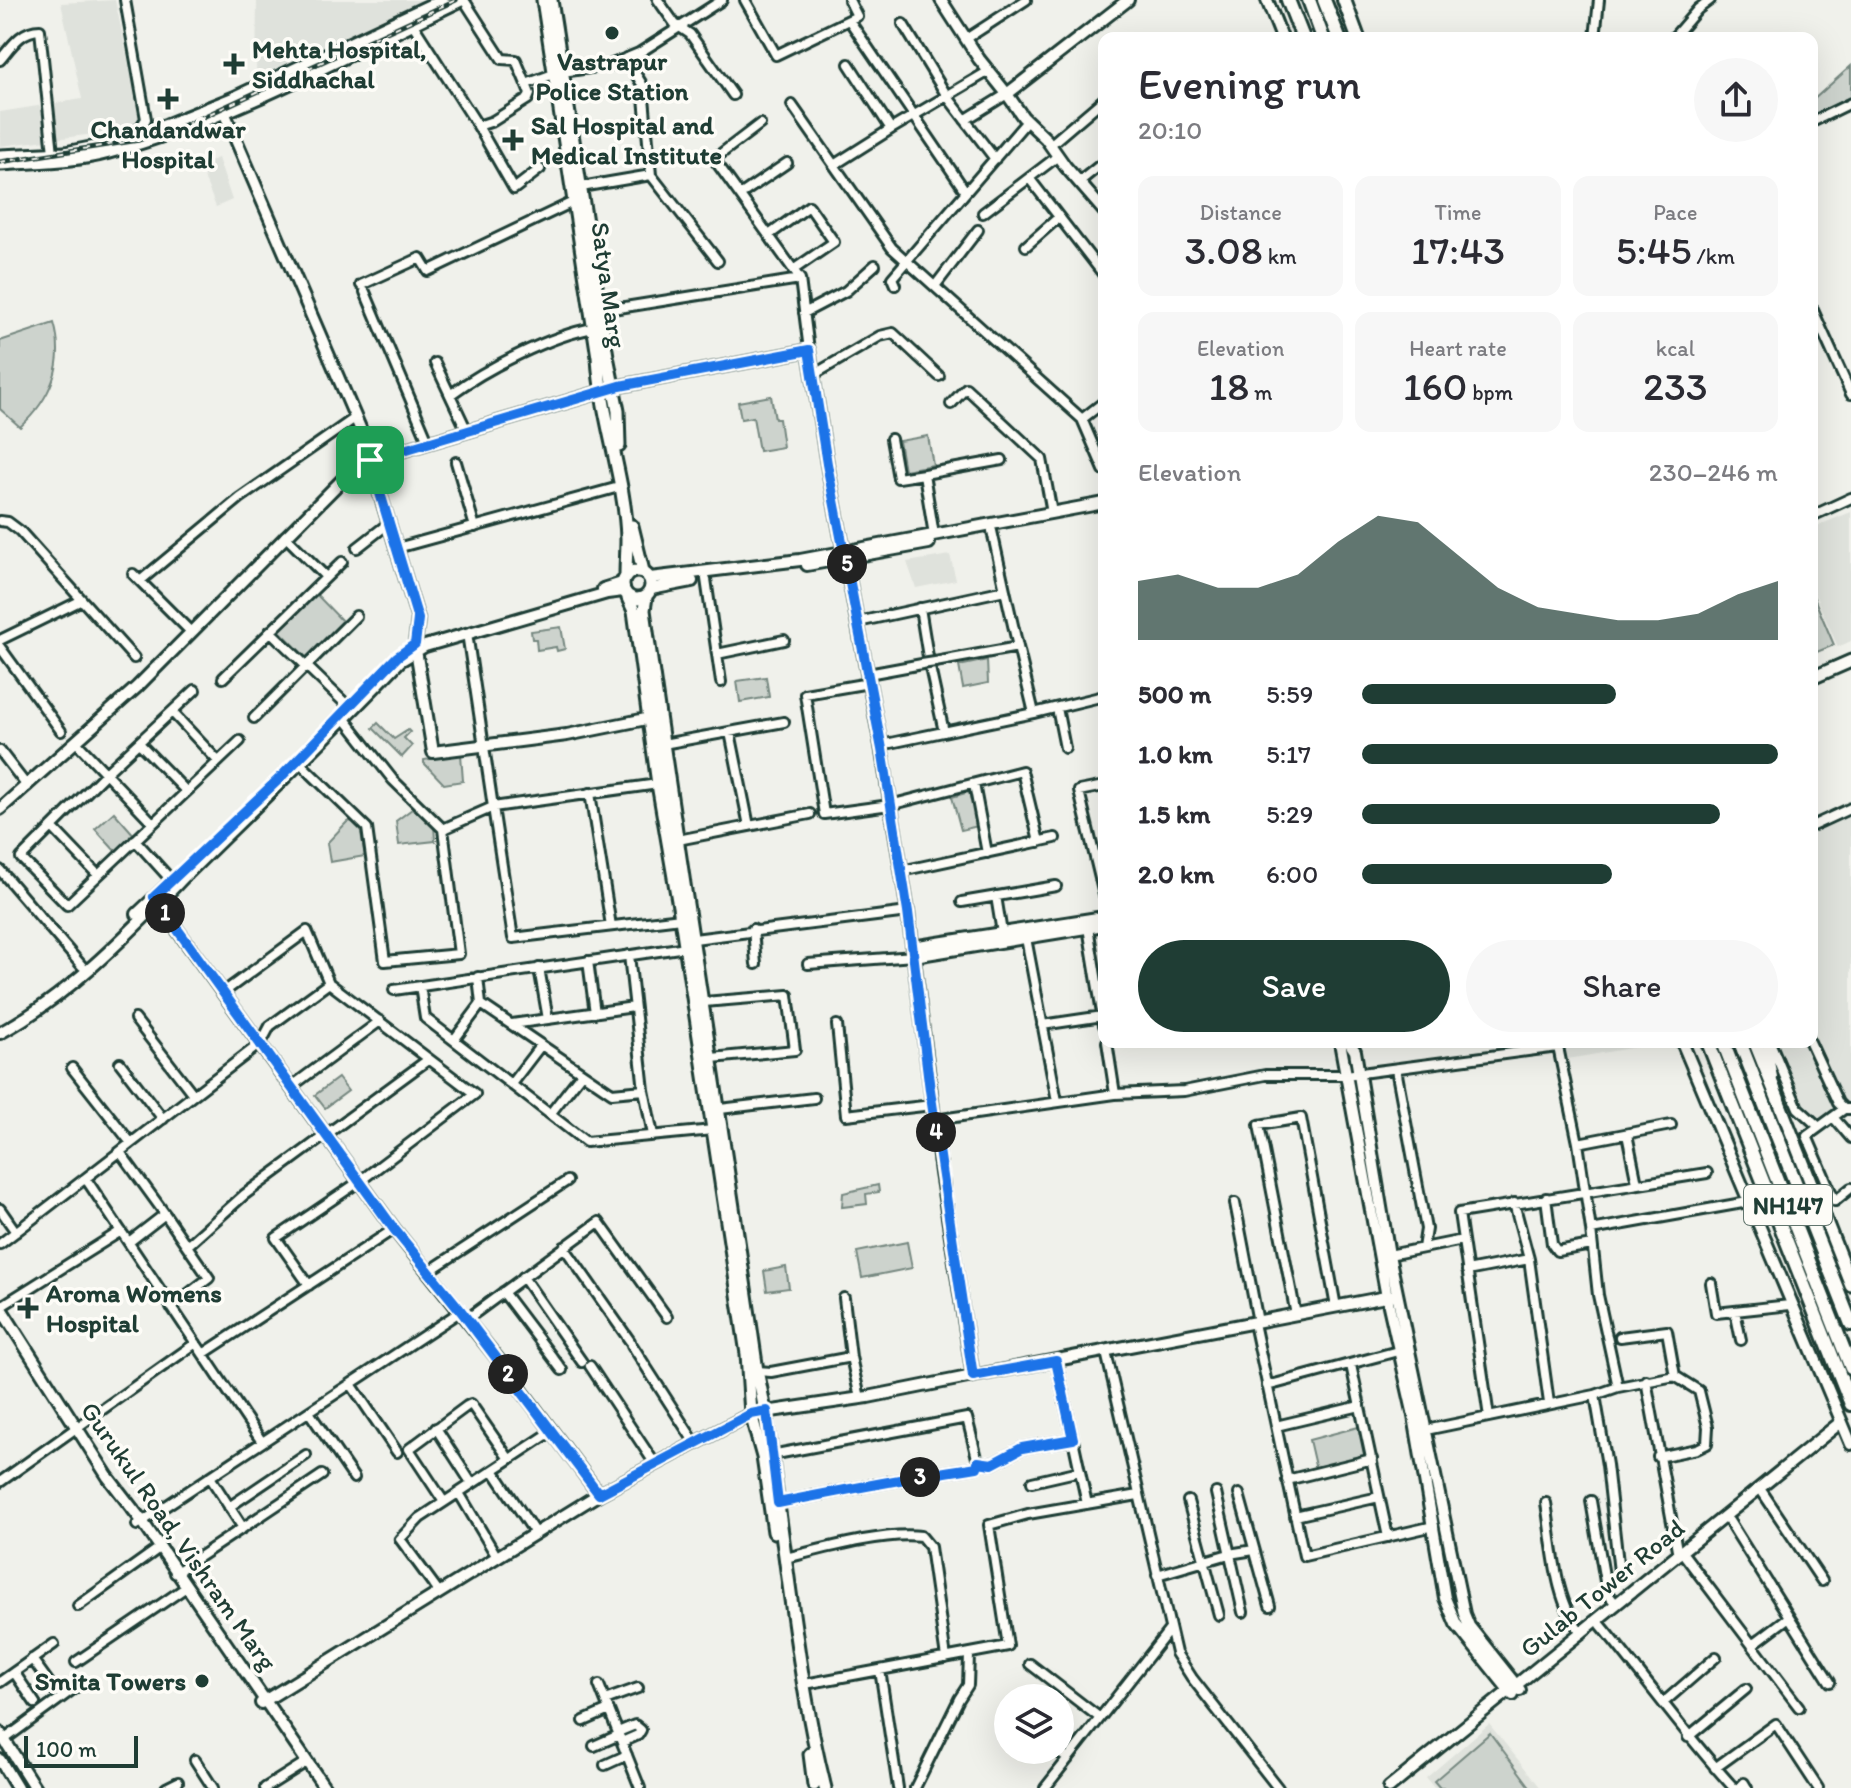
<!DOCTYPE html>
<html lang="en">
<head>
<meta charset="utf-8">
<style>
  :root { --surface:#fff; --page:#f7f7f7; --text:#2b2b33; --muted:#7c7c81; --accent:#1f3d34 }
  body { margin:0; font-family:Itim,sans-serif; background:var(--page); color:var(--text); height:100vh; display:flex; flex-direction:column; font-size:30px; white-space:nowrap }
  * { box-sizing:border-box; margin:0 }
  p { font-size:26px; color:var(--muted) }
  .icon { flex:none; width:44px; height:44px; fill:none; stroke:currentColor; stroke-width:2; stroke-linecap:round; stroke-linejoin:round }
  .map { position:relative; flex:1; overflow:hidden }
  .drawer { position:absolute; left:1098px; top:32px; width:720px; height:1016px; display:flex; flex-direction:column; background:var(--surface); border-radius:16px; box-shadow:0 8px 32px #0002 }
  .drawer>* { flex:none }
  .buttons { position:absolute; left:994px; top:1684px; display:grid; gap:16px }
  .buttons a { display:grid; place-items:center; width:80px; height:80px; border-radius:50%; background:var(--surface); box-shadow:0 8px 32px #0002; font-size:40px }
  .scale { position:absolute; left:24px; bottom:20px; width:114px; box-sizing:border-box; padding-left:8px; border:4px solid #1f3d34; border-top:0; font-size:22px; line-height:28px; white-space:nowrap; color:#1f3d34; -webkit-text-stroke:6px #fdfcf7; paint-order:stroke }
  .pin { position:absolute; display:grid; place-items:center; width:68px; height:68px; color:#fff; margin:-34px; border-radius:16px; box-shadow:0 4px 12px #0006 }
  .km { position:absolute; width:40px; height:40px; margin:-20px; border-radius:50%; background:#222; color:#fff; font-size:22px; line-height:40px; text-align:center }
  .round { display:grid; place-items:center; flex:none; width:84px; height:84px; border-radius:42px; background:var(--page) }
  .overview { display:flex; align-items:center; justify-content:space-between; height:136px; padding:0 40px }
  h1 { font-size:44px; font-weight:600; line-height:60px }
  .metrics { display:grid; grid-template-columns:repeat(3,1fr); gap:12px; height:136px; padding:8px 40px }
  .metrics div { display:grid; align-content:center; border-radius:16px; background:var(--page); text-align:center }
  .metrics b { font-size:40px; font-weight:600 }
  .metrics small { font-size:22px; font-weight:400 }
  .metrics p { font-size:22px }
  .chart { height:224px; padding:16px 40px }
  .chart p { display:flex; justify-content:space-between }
  .chart svg { width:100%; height:144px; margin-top:8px; fill:var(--accent); opacity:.7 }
  .primary-button { display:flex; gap:16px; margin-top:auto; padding:16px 40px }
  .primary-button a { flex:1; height:92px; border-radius:48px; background:var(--accent); color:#fff; font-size:32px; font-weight:600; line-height:92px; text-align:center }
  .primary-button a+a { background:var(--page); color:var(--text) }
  ul { padding:0 40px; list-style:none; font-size:26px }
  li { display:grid; grid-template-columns:128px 96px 1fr; align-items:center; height:60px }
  li i { height:20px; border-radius:10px; background:var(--accent) }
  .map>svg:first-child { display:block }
  .built { fill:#dfe2dc }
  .green { fill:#cdd3cd; stroke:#768880; stroke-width:2 }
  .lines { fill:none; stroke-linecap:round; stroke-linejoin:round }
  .minor-casing { stroke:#1f3d34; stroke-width:14 }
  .tertiary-casing { stroke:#1f3d34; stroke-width:16 }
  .secondary-casing { stroke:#1f3d34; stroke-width:17 }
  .primary-casing { stroke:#1f3d34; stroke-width:18 }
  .trunk-casing { stroke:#1f3d34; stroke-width:18 }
  .minor { stroke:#fdfcf7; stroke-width:8 }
  .tertiary { stroke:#fdfcf7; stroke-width:10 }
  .secondary { stroke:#fdfcf7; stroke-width:11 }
  .primary { stroke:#fdfcf7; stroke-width:12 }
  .trunk { stroke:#fdfcf7; stroke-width:12 }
  .rail-casing { stroke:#1f3d34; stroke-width:5 }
  .rail { stroke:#fdfcf7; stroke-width:2; stroke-dasharray:6; stroke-linecap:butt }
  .minor-bridge-casing { stroke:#1f3d34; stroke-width:14; stroke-linecap:butt }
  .minor-bridge { stroke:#fdfcf7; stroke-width:8 }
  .route-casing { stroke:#fff; stroke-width:16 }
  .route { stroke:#1a73e8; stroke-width:10 }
  .poi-dot { fill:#1f3d34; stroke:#fdfcf7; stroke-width:3 }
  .labels { text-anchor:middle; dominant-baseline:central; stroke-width:7; stroke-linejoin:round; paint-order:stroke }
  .shield { fill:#fdfcf7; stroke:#62766e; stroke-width:2 }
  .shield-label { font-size:24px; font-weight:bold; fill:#1f3d34 }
  .poi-label { font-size:26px; font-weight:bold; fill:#1f3d34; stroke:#fdfcf7; text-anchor:start }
  .street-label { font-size:26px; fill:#1f3d34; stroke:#fdfcf7 }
</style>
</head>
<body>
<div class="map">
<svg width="1851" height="1788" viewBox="0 0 1851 1788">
  <rect width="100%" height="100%" fill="#f0f1eb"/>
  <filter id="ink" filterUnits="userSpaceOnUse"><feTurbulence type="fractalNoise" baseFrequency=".0125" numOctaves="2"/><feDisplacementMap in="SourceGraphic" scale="16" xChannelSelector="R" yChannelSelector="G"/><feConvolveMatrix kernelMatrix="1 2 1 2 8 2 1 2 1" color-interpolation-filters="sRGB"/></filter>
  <g filter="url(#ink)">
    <!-- built -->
    <path class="built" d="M115,0L140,115L133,129L0,146V112L82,99L61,3Z
      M257,0H427L256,77Z
      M218,158L232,200L216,207L199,165Z
      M1851,512V641L1838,647L1812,588V528Z
      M950,555L956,580L916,588L907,562Z
      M1851,815V1105L1805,1127L1770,1042H1812V832Z
      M1502,1042H1664L1568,1059L1563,1044L1503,1052Z
      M1489,1724L1541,1788H1434L1426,1778Z"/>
    <!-- green -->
    <path class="green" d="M1851,66V97L1814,114L1812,101Z
      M54,323C66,364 50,400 20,427L0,409V341Z
      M771,396L775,419H779L783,447L759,451L753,417L741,419L738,402Z
      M928,436L933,465L904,470L899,441Z
      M1812,593L1834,645L1812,654Z
      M316,594L346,625L310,661L279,630Z
      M561,627L565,649L557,651L556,647L537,650L536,639H532L531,631Z
      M987,660L988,683L963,688L959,666Z
      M766,677L769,697L740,702L737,681Z
      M378,723L394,739L408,730L410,732L404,738L412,746L402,757L373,728Z
      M461,754L463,781L444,784L424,763V760Z
      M969,792L978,826L961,830L952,797Z
      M416,806L434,825L435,841L399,845L396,821Z
      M114,812L135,836L117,853L95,829Z
      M359,820L365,856L330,862L327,843L347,822Z
      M338,1078L348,1091L325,1108L315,1095Z
      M878,1185L879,1192L866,1194L867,1204L842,1207L843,1193Z
      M907,1242L912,1268L862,1278L857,1252Z
      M786,1267L789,1288L767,1291L764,1271Z
      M1362,1426L1368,1457L1316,1470L1309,1440Z
      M1490,1733L1531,1788H1440L1434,1781Z"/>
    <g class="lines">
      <defs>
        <path id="minor" d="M125,0L146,119L136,134
          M464,0L502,59L516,60L526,84L556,73L610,65L639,53L722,0
          M658,0L675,24L690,34L733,95
          M745,0L776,55L857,16L849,0
          M849,20L966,192
          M412,23L478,126L493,121L528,99L530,94L526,84
          M903,24L947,96L995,159
          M1595,38L1599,0
          M1673,38L1698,9L1710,0
          M966,39L1026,0
          M626,58L643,86L651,175
          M0,60C11,47 21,30 40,30L53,153
          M849,64L891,129L989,71
          M792,105L892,248L1082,419
          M965,120L1007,94
          M1812,122L1851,103
          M760,124L714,159L800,279L809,350
          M478,126L514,189L540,169
          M1050,145L1104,99
          M1058,156L1029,178L1104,275
          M834,165L891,129
          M1079,182L1104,162
          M581,187L651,175L718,261
          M740,195L787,163
          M983,213L1029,178
          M769,235L809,206L834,242L793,270
          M1026,246L1059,217
          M361,285L420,258L428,271L575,201
          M895,285L892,278L1027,121
          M935,286L978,230
          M365,292L428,441
          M1812,308L1851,394
          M600,311L800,279
          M804,313L846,291L875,265
          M435,363L467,431
          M813,375L880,336L893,333L939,376
          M450,395C485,369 551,335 594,328
          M1104,402L1082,419L1104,470
          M951,404L966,388L1042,459L1052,513
          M891,439L898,478L924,474L934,535
          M456,462L475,527
          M924,474L1002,460
          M1812,516L1851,498
          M0,521L8,522L20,531L134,658
          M285,536L325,576
          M357,548L389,523
          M397,548L619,487
          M133,574L191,632
          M706,579L721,682
          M140,581L240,498L355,418
          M1005,590L1018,647
          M920,608L929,663L944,732
          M858,622L1005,590L992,531
          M270,631L349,707
          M0,640L80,601
          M0,647L61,731
          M717,654L784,640
          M868,674L922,664
          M223,678L342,562
          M869,683L805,694L824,814L890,805L1022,771L1039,842
          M195,690L107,772L21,858L67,905L240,741
          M1057,708L1065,748
          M172,712L218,761
          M1034,713L1104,696
          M254,718L356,616
          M730,732L749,826
          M77,743L153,823
          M139,743L186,791
          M663,744L784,722
          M881,745L1034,713L1018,647L935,662
          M0,751L27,786
          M301,764L367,828L385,961L459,954L443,829L393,780L345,719
          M658,784L493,807L513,938L681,918
          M974,784L987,853
          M1104,786L1079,791L1104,895
          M590,793L611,926
          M1812,826L1851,808
          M52,827L98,875
          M443,829L493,807L467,633
          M135,840L172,881
          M678,840L810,814
          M0,870L82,966
          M901,871L1055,838
          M996,896L1002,933
          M962,902L1056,886
          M1088,927L1104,1025
          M753,929L756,964
          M1026,938L1057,1101
          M694,939L908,912
          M629,955L644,1090L653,1135
          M588,961L595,1013
          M808,964L914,956
          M539,968L548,1019
          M478,977L481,1004L612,1093L644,1090
          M420,986L425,1018L586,1142L713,1130
          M394,990L686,947
          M224,992L307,931L329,983L475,1094L360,1181L276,1238L309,1285
          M704,1002L788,995L795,1050L712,1058
          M135,1019L193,1094
          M512,1024L634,1007
          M837,1025L846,1115L932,1105
          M1042,1025L1103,1016
          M454,1040L481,1004
          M1107,1042L1115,1094
          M1770,1042L1798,1108L1819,1127
          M1810,1042L1838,1103L1844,1109H1851
          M1767,1047L1773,1077
          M120,1063L163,1119
          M72,1068L131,1143
          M1396,1069L1426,1229L1423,1248
          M511,1084L541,1045
          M291,1087L380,1021
          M720,1109L814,1098
          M1844,1109L1807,1136L1835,1201L1851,1188
          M550,1114L582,1073
          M1833,1117L1851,1138
          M934,1120L1115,1094L1184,1091L1265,1075H1346L1558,1047L1578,1143L1591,1230
          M1627,1134L1637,1183
          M1578,1143L1671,1125
          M120,1152L165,1214L129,1242
          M86,1179L262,1442
          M1546,1198L1552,1244L1557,1251L1592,1245
          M1235,1203L1258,1322
          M1514,1203L1529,1259
          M0,1209L16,1232
          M165,1214L209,1278L171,1307
          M0,1244L261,1043L270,1026L329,983
          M187,1246L244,1195L429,1059
          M564,1247L630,1341
          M1389,1255L1463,1240
          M1467,1271L1529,1259L1549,1403
          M428,1272L567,1181
          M523,1277L582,1362
          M1711,1283L1716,1313L1790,1305
          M503,1292L562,1370
          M844,1298L851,1357L860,1398
          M0,1307L121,1231
          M1735,1311L1741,1340
          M1296,1315L1259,1125L1301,1118L1336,1307
          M467,1319L599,1222L667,1317
          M1254,1323L1304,1556L1434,1526
          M1620,1337L1667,1331L1675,1376
          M632,1345L695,1443
          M1106,1352L1176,1653L1192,1678L1278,1788
          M203,1354L394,1229
          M1056,1361L1087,1504
          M1351,1365L1388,1537
          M590,1366L655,1464
          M757,1371L771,1372L851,1357
          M1646,1380L1678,1555
          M351,1384L397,1452
          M1267,1386L1398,1351
          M1618,1387L1675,1376L1699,1391L1708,1427L1707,1444L1697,1449L1658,1457
          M1595,1395L1618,1387L1598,1295L1591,1230L1748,1202
          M309,1412L354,1478
          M1489,1417L1459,1213L1707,1173
          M1276,1426L1360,1406
          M436,1428L472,1484
          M1421,1431L1595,1395L1607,1465L1619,1572
          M771,1455L967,1418L978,1462
          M493,1470L535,1533
          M210,1477L243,1528
          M1287,1480L1372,1459
          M0,1482L196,1343
          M1032,1482L1080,1471
          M459,1493L497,1557
          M1216,1493L1243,1612
          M1763,1493L1822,1581
          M1239,1494L1270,1606
          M1188,1501L1219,1615
          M1591,1501L1607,1593L1616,1604
          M444,1502L409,1449L467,1406L471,1404L509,1459
          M778,1503C844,1490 911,1477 977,1467L978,1462L992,1464L1022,1448L1073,1439
          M1546,1503C1553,1544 1554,1602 1582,1633
          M229,1507L306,1455
          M1295,1516L1379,1497
          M1729,1521L1830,1682
          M137,1525L461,1311
          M1685,1556L1799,1707
          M786,1558C822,1549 886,1531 921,1536L930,1547L946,1658
          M175,1573L322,1475
          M1157,1575L1229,1554L1254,1550
          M439,1592L400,1539L420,1518L551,1432
          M78,1606L155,1551
          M1601,1625C1646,1679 1686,1736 1734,1788
          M1752,1645L1789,1617
          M32,1659L55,1691
          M76,1662L182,1590
          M1030,1664L1100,1718
          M880,1670L898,1788
          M14,1672L35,1703
          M0,1682L54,1644
          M805,1684L1008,1646L989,1525L1028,1514L1138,1495
          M599,1685L640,1788
          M605,1700L638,1688
          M1663,1703L1716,1657
          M584,1721L609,1710
          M618,1732L635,1725L641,1730L638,1735L622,1742
          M1688,1737L1746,1689
          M5,1739L80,1684
          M594,1746L619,1735
          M1055,1750L1068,1759
          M195,1760L213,1788
          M605,1765L627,1755
          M1715,1768L1776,1724L1818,1788
          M166,1788L178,1782
          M265,1788L303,1764
          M915,1788L959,1699L968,1685L969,1655
          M1045,1788L1170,1629
          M1739,1788L1744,1783L1747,1788"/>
        <path id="tertiary" d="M941,0L979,59L1007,94
          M1267,0L1282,38
          M221,105L360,428L418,619L415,644L433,752L567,735L651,718
          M1104,211L1065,166L1046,139L1023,117L1007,94L1128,0
          M807,565L929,543
          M650,578L800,560L1104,503
          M603,589L622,583
          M651,589L692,581
          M0,809L137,687L351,471L370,460L620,386L809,350L827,464L881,745L908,912L941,1173L973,1376L868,1397L751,1414L599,1494L261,1703
          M155,899L394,1229L501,1363L599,1494
          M137,914L172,881
          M912,947L1104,917
          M914,956L1104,925
          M0,1033C70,995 130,932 185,876C257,805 330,735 400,661L425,646L607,593L623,591
          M1340,1042L1387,1297L1414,1416L1445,1598L1456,1624L1513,1695
          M1349,1042L1355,1051L1389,1255L1464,1614L1469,1626L1520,1690
          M1682,1042L1851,1444
          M0,1307L108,1477L142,1521L325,1788
          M973,1376L1391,1296
          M0,1733L35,1788
          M0,1760L17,1788
          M1389,1788L1841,1422"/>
        <path id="secondary" d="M543,0L598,357C601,418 625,478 627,538C627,551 626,563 626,576
          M551,0L607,356L618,411L619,446
          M0,156L65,153L106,145L167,125L234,98L442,0
          M0,164C37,161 73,162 109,152C232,119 347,54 461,0
          M632,526L643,571
          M623 585a14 14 0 1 1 28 0a14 14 0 1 1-28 0Z
          M646,597L644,610C679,864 721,1117 757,1371C767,1413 771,1455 777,1498C791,1594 801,1694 825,1788
          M628,598L634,611L658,784L681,918L747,1354L751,1414L763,1457L774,1532
          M1812,678L1851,661
          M1778,1099L1851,1285
          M810,1754L814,1785"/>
        <path id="primary" d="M1288,0L1303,38
          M1344,0L1358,38
          M1708,1042L1851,1404
          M1755,1042L1778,1099"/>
        <path id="trunk" d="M1309,0L1323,38
          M1324,0L1339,38
          M1723,1042L1851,1368
          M1740,1042L1851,1324"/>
      </defs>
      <!-- minor casing -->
      <use href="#minor" class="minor-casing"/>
      <!-- tertiary casing -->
      <use href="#tertiary" class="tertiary-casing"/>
      <!-- secondary casing -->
      <use href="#secondary" class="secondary-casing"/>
      <!-- primary casing -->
      <use href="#primary" class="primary-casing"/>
      <!-- trunk casing -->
      <use href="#trunk" class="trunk-casing"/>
      <!-- minor -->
      <use href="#minor" class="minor"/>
      <!-- tertiary -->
      <use href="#tertiary" class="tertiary"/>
      <!-- secondary -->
      <use href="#secondary" class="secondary"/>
      <!-- primary -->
      <use href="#primary" class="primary"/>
      <!-- trunk -->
      <use href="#trunk" class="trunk"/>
      <defs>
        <path id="rail" d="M0,162L139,140L190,123L456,0"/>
      </defs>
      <!-- rail casing -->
      <use href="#rail" class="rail-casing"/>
      <!-- rail -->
      <use href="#rail" class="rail"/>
      <defs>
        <path id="minor-bridge" d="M922,664L935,662"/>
      </defs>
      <!-- minor-bridge casing -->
      <use href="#minor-bridge" class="minor-bridge-casing"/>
      <!-- minor-bridge -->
      <use href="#minor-bridge" class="minor-bridge"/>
    </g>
  </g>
  <g class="lines" filter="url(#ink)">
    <defs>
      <path id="route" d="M809,350L827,464L882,749L908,912L930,1090L973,1376L1056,1361L1073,1439L1022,1448L992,1464L978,1462L977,1467C911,1477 844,1490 778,1503L767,1411L751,1414L599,1494L461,1311L394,1229L154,897L279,779L397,657L415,644L418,619L370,460L620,386Z"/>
    </defs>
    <!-- route casing -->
    <use href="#route" class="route-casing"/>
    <!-- route -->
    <use href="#route" class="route"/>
  </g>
  <!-- markers -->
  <g class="poi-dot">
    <circle cx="612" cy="33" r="8"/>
    <path d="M230 52h8v8h8v8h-8v8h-8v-8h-8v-8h8z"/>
    <path d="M164 87h8v8h8v8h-8v8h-8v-8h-8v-8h8z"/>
    <path d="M509 128h8v8h8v8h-8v8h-8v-8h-8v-8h8z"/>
    <path d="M24 1296h8v8h8v8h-8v8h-8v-8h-8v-8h8z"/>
    <circle cx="202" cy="1681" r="8"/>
  </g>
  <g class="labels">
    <!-- shield labels -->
    <rect class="shield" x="1744" y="1185" width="88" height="40" rx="6"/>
    <g class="shield-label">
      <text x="1788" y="1205">NH147</text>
    </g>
    <!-- poi labels -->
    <g class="poi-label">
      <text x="252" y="49">Mehta Hospital,<tspan x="252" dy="30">Siddhachal</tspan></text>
      <text x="612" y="61" text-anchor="middle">Vastrapur<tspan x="612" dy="30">Police Station</tspan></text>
      <text x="531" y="125">Sal Hospital and<tspan x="531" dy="30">Medical Institute</tspan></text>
      <text x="168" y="129" text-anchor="middle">Chandandwar<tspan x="168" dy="30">Hospital</tspan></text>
      <text x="46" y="1293">Aroma Womens<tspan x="46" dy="30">Hospital</tspan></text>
      <text x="186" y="1681" text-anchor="end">Smita Towers</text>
    </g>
    <!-- street labels -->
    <g class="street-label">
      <text transform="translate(609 285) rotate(82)">Satya Marg</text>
      <text transform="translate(179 1536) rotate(55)">Gurukul Road, Vishram Marg</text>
      <text transform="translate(1602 1588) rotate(-39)">Gulab Tower Road</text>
    </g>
  </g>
</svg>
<div class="buttons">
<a><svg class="icon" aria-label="layers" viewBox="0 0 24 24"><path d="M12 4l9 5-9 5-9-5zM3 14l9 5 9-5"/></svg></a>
</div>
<div class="scale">100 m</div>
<div class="pin" style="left:370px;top:460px;background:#1e9e55"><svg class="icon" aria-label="arrive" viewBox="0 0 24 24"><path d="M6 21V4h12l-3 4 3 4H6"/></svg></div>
<b class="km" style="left:165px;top:913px">1</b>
<b class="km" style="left:508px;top:1374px">2</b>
<b class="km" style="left:920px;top:1477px">3</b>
<b class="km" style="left:936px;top:1132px">4</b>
<b class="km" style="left:847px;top:564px">5</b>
<section class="drawer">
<div class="overview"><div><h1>Evening run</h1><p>20:10</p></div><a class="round"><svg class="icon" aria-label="share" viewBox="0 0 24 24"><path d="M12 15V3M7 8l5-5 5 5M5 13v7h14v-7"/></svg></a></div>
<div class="metrics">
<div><p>Distance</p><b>3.08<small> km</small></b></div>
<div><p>Time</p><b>17:43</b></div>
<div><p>Pace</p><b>5:45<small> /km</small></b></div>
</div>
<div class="metrics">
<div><p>Elevation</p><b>18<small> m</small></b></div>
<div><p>Heart rate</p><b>160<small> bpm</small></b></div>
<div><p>kcal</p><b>233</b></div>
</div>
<div class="chart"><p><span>Elevation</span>230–246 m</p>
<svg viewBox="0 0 160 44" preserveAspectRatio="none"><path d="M0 44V26L10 24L20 28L30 28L40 24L50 14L60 6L70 8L80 18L90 28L100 34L110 36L120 38L130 38L140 36L150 30L160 26V44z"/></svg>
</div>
<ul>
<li><b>500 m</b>5:59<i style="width:61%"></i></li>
<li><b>1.0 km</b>5:17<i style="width:100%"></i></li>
<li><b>1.5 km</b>5:29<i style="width:86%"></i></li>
<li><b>2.0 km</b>6:00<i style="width:60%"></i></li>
</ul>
<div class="primary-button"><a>Save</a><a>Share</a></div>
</section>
</div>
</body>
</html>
